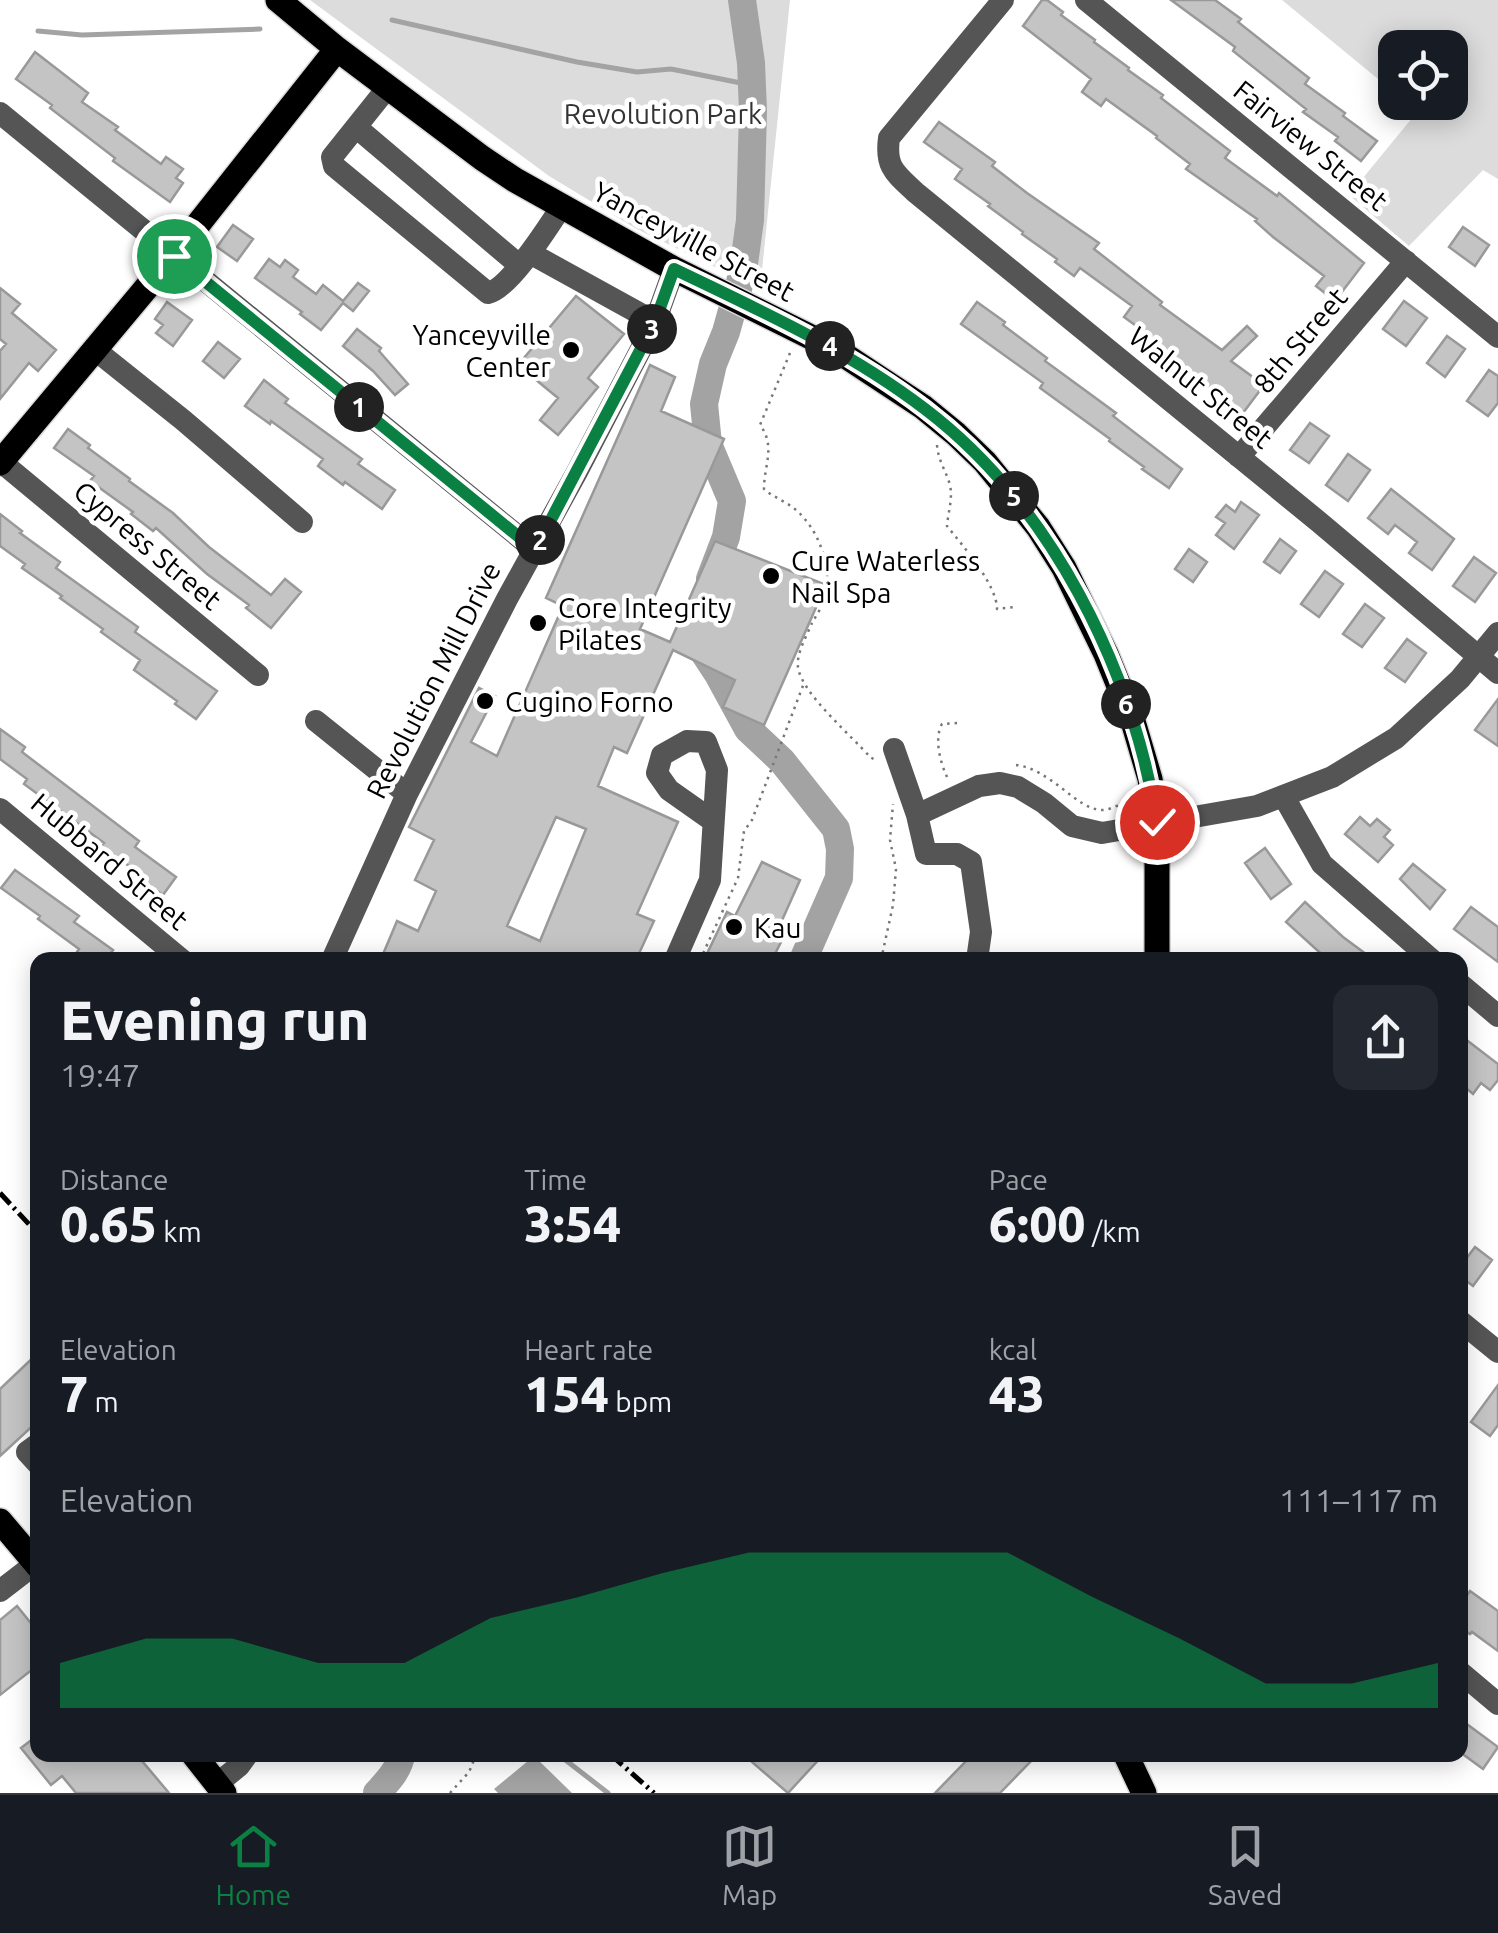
<!DOCTYPE html>
<html lang="en">
<head>
<meta charset="utf-8">
<style>
  :root { --surface:#171b24; --page:#242831; --text:#f1f3f6; --muted:#9ea1a6; --line:#363941; --accent:#0b8043 }
  body { margin:0; font-family:Ubuntu,sans-serif; background:var(--page); color:var(--text); height:100vh; display:flex; flex-direction:column; font-size:38px; white-space:nowrap }
  * { box-sizing:border-box; margin:0 }
  p { font-size:32px; color:var(--muted) }
  .icon { flex:none; width:55px; height:55px; fill:none; stroke:currentColor; stroke-width:2; stroke-linecap:round; stroke-linejoin:round }
  .map { position:relative; flex:1; overflow:hidden }
  .drawer { position:absolute; left:30px; top:952px; width:1438px; height:810px; display:flex; flex-direction:column; background:var(--surface); border-radius:20px; box-shadow:0 5px 25px #0003 }
  .drawer>* { flex:none }
  .tools { position:absolute; left:1378px; top:30px; display:grid; gap:20px }
  .tools a { display:grid; place-items:center; width:90px; height:90px; border-radius:20px; background:var(--surface); box-shadow:0 5px 25px #0003; font-size:50px }
  .pin { position:absolute; display:grid; place-items:center; width:85px; height:85px; color:#fff; margin:-42px; border:5px solid #fff; border-radius:50%; box-shadow:0 2px 10px #0007 }
  .km { position:absolute; width:50px; height:50px; margin:-25px; border-radius:50%; background:#222; color:#fff; font-size:28px; line-height:50px; text-align:center }
  .round { display:grid; place-items:center; flex:none; width:105px; height:105px; border-radius:20px; background:var(--page) }
  .summary { display:flex; align-items:center; justify-content:space-between; height:170px; padding:0 30px }
  h1 { font-size:55px; font-weight:800; line-height:75px }
  .figures { display:grid; grid-template-columns:repeat(3,1fr); gap:15px; height:170px; padding:10px 30px }
  .figures div { display:grid; align-content:center }
  .figures b { font-size:50px; font-weight:800 }
  .figures small { font-size:28px; font-weight:400 }
  .figures p { font-size:28px }
  .chart { height:280px; padding:20px 30px }
  .chart p { display:flex; justify-content:space-between }
  .chart svg { width:100%; height:180px; margin-top:10px; fill:var(--accent); opacity:.7 }
  .tab-bar { display:flex; justify-content:space-around; align-items:center; height:140px; border-top:2px solid var(--line); background:var(--surface); font-size:28px; color:var(--muted) }
  .tab-bar a { display:grid; justify-items:center; gap:5px }
  .tab-bar .on { color:var(--accent) }
  .map>svg:first-child { display:block }
  .green { fill:#dcdcdc }
  .water { fill:#a3a3a3 }
  .lines { fill:none; stroke-linecap:round; stroke-linejoin:round }
  .stream { stroke:#a3a3a3; stroke-width:5 }
  .river { stroke:#a3a3a3; stroke-width:28 }
  .building { fill:#c4c4c4; stroke:#999; stroke-width:2.5; fill-rule:evenodd }
  .major-casing { stroke:#dbdbdb; stroke-width:28 }
  .path { stroke:#777; stroke-width:2.5; stroke-dasharray:2.5 5; stroke-linecap:butt }
  .minor { stroke:#555; stroke-width:22 }
  .major { stroke:#000; stroke-width:25 }
  .rail { stroke:#000; stroke-width:5; stroke-dasharray:15 5 2.5 5; stroke-linecap:butt }
  .route-casing { stroke:#fff; stroke-width:20 }
  .route { stroke:#0b8043; stroke-width:12 }
  .poi-dot { fill:#000; stroke:#fff; stroke-width:4 }
  .labels { text-anchor:middle; dominant-baseline:central; stroke-width:9; stroke-linejoin:round; paint-order:stroke }
  .park-label { font-size:28px; fill:#333; stroke:#fff }
  .street-label { font-size:28px; fill:#000; stroke:#fff }
  .poi-label { font-size:28px; fill:#000; stroke:#fff; text-anchor:start }
</style>
</head>
<body>
<div class="map">
<svg width="1498" height="1793" viewBox="0 0 1498 1793">
  <rect width="100%" height="100%" fill="#fff"/>
  <!-- green -->
  <path class="green" d="M310,0H790L760,289L635,228L549,176Z
    M1282,0H1498V179L1483,170L1409,246L1349,195L1417,112L1407,103L1450,102V48H1395V93Z"/>
  <!-- water -->
  <path class="water" d="M534,1756L572,1793H498L494,1789Z"/>
  <g class="lines">
    <!-- stream -->
    <path class="stream" d="M392,20L577,62L637,72L671,69L751,85
      M38,31L82,35L260,29
      M559,1755L608,1793"/>
    <!-- river -->
    <path class="river" d="M710,579L726,537L732,501L708,444L704,404L713,364L726,332L743,271L750,220L753,111L751,63L742,0
      M697,642L718,674L748,729L782,761L836,829L840,849L839,878L803,960
      M377,1793C387,1782 399,1770 401,1755"/>
  </g>
  <!-- building -->
  <path class="building" d="M1042,0H1047L1063,12L1061,15L1095,40L1094,42L1129,68L1128,70L1163,95L1161,98L1230,151L1225,158L1277,196L1279,193L1364,263L1335,301L1316,286L1324,276L1273,237L1255,221L1257,219L1186,169L1190,164L1156,138L1157,136L1106,99L1101,106L1082,92L1091,79L1023,26Z
    M1171,0H1215L1241,19L1238,22L1309,78L1305,84L1345,113L1343,116L1377,141L1361,161L1335,141L1338,137L1303,112L1306,109L1233,51L1235,47Z
    M35,52L88,93L82,102L118,127L115,130L161,164L166,157L183,169L176,178L183,183L170,202L113,161L115,158L50,108L52,105L16,79Z
    M939,122L995,162L992,166L1027,193L1099,243L1094,249L1162,302L1160,305L1222,350L1247,326L1257,336L1231,361L1264,385L1243,413L1156,345L1158,342L1124,317L1132,306L1080,268L1074,276L1055,262L1057,259L1022,234L1023,232L988,206L990,204L955,179L962,169L924,142Z
    M233,225L253,239L237,261L217,247Z
    M1463,227L1489,245L1475,266L1449,247Z
    M269,259L280,267L285,260L298,270L293,277L316,294L323,285L343,301L358,283L369,291L353,311L343,303L321,330L300,314L302,312L255,278Z
    M0,288L20,304L12,313L56,350L38,371L29,363L0,399V351L6,344L0,339Z
    M576,296L624,334L588,378L598,387L558,435L540,420L558,398L518,365Z
    M1404,301L1427,318L1406,346L1383,329Z
    M167,302L192,320L173,346L156,333L163,325L155,319Z
    M977,302L1005,322L1003,325L1047,358L1045,361L1116,413L1113,416L1182,469L1169,488L1142,469L1144,467L1109,441L1110,439L1040,388L1043,383L961,324Z
    M357,329L381,348L379,351L408,384L395,395L373,371L343,346Z
    M1447,336L1465,349L1445,377L1427,363Z
    M218,342L240,359L224,378L203,361Z
    M650,365L675,377L661,411L724,439L640,629L670,642L715,541L826,585L764,725L723,707L735,680L673,650L627,753L614,747L598,786L678,822L637,914L654,921L636,960H400L384,952L397,921L418,931L436,891L415,880L434,840L409,827L479,688L495,696L471,742L497,756L563,606L546,598ZM556,817L586,829L540,941L507,926Z
    M1489,370L1498,376V403L1488,416L1467,401Z
    M264,380L288,399L285,403L362,459L358,464L395,490L382,509L345,482L343,485L318,466L323,459L271,421L270,424L245,406Z
    M1310,423L1329,436L1309,463L1290,450Z
    M68,429L90,445L88,448L130,479L129,481L173,513L209,547L271,595L285,579L301,592L271,628L246,608L249,605L207,574L156,528L153,531L131,514L133,512L90,481L94,476L54,448Z
    M1348,454L1370,470L1348,501L1326,485Z
    M1391,489L1454,539L1432,570L1409,553L1417,542L1395,525L1388,534L1368,518Z
    M1241,502L1259,515L1234,549L1216,535L1225,523L1216,517L1226,505L1235,512Z
    M0,514L22,531L20,533L60,562L56,568L138,627L135,632L217,691L196,719L175,704L177,701L134,670L140,660L101,632L103,629L60,598L62,596L22,568L25,564L0,546Z
    M1280,539L1296,551L1280,573L1264,562Z
    M1189,549L1207,562L1193,582L1175,569Z
    M1474,557L1496,573L1475,602L1453,586Z
    M1325,571L1343,584L1319,617L1301,604Z
    M1365,604L1384,618L1362,647L1343,634Z
    M1407,639L1426,653L1405,682L1385,668Z
    M1498,699V746L1475,730Z
    M0,729L25,747L22,752L139,841L135,847L176,877L163,895L138,877L140,874L101,846L104,843L24,784L27,779L0,759Z
    M1360,817L1370,826L1377,819L1390,830L1384,837L1393,845L1378,862L1345,834Z
    M1265,848L1291,884L1271,899L1245,863Z
    M762,862L800,880L775,936L782,940L772,960H704L727,912L735,916Z
    M1413,864L1445,890L1430,909L1400,879Z
    M15,870L79,916L74,922L113,950L106,960H88L77,952L79,949L38,919L40,916L1,888Z
    M1305,902L1343,937L1374,960H1328L1286,922Z
    M1471,907L1498,927V962L1454,929Z
    M1460,1035L1498,1064V1080L1490,1090L1481,1083L1473,1094L1460,1083Z
    M1475,1247L1492,1260L1473,1286L1460,1276V1267Z
    M38,1353V1421L0,1456V1389Z
    M1498,1385V1425L1490,1436L1471,1422Z
    M1470,1591L1498,1611V1651L1472,1632L1470,1634L1460,1627V1605Z
    M17,1606L38,1632V1665L0,1695V1620Z
    M1460,1719L1498,1747L1483,1769L1460,1752Z
    M38,1735V1755H137L169,1793H76L62,1776L51,1785L21,1748Z
    M759,1755H823L788,1793L752,1762Z
    M972,1755H1037L1000,1793H935Z"/>
  <g class="lines">
    <defs>
      <path id="major" d="M278,0L337,49L482,158L515,180L674,269L835,349L923,407L956,434L985,462L1038,527L1064,568L1106,654L1132,718L1150,779L1157,823V960
        M0,463L173,256L337,49
        M0,1521L38,1566
        M194,1755L224,1793
        M1126,1755L1144,1793"/>
    </defs>
    <!-- major casing -->
    <use href="#major" class="major-casing"/>
    <!-- path -->
    <path class="path" d="M790,353L760,425C776,446 764,465 764,489C774,498 786,501 796,510C818,529 832,565 826,595C824,604 817,614 812,623C807,635 796,654 798,667C801,693 852,736 870,757L877,761
      M937,445C938,460 946,471 950,485C953,499 948,512 947,526C963,546 997,585 997,609L1014,607
      M1016,765C1051,769 1077,810 1102,810C1110,810 1117,805 1125,803
      M947,777C940,762 934,738 942,724L959,723
      M700,960L738,878L744,831L752,820L804,683
      M881,960L893,905L896,869L890,840L893,804
      M450,1793L469,1772L476,1755"/>
    <!-- minor -->
    <path class="minor" d="M1003,0L889,138C885,167 895,173 915,192L1319,522L1498,673
      M1086,0L1498,337
      M388,87L332,157L334,166L488,293C510,288 548,227 562,206
      M0,113L535,550
      M356,127L519,265
      M530,253L655,322
      M94,349L183,420L302,522
      M1239,457L1406,261
      M0,461L258,675
      M316,721L407,794
      M894,749L917,815
      M1284,797L1322,864L1432,960
      M0,809L182,960
      M332,960L407,794L507,599L577,472L655,322L674,269
      M675,960L710,880L717,770L706,742L687,741L662,755L657,773L669,790L713,821
      M977,960L981,932L971,862L957,854H926L917,815L979,786L1000,783L1018,787L1044,803L1072,826L1102,833L1257,806L1332,777L1396,738L1460,679L1498,633
      M1460,984L1498,1016
      M1460,1321L1498,1352
      M38,1444L27,1452L38,1464
      M0,1591L35,1564
      M1460,1672L1498,1704
      M217,1784L239,1766L247,1755"/>
    <!-- major -->
    <use href="#major" class="major"/>
    <!-- rail -->
    <path class="rail" d="M0,1193L38,1234
      M611,1755L654,1793"/>
  </g>
  <g class="lines">
    <defs>
      <path id="route" d="M174,256L535,550L655,322L674,269C761,311 848,350 925,409C1051,505 1132,668 1157,822"/>
    </defs>
    <!-- route casing -->
    <use href="#route" class="route-casing"/>
    <!-- route -->
    <use href="#route" class="route"/>
  </g>
  <!-- markers -->
  <g class="poi-dot">
    <circle cx="571" cy="350" r="10"/>
    <circle cx="771" cy="576" r="10"/>
    <circle cx="538" cy="623" r="10"/>
    <circle cx="485" cy="701" r="10"/>
    <circle cx="734" cy="927" r="10"/>
  </g>
  <g class="labels">
    <!-- park labels -->
    <g class="park-label">
      <text x="663" y="113">Revolution Park</text>
    </g>
    <!-- street labels -->
    <g class="street-label">
      <text transform="translate(1311 145) rotate(39)">Fairview Street</text>
      <text transform="translate(694 241) rotate(28)">Yanceyville Street</text>
      <text transform="translate(1300 340) rotate(-50)">8th Street</text>
      <text transform="translate(1201 387) rotate(39)">Walnut Street</text>
      <text transform="translate(148 545) rotate(40)">Cypress Street</text>
      <text transform="translate(433 680) rotate(-63)">Revolution Mill Drive</text>
      <text transform="translate(110 861) rotate(40)">Hubbard Street</text>
    </g>
    <!-- poi labels -->
    <g class="poi-label">
      <text x="551" y="334" text-anchor="end">Yanceyville<tspan x="551" dy="32">Center</tspan></text>
      <text x="791" y="560">Cure Waterless<tspan x="791" dy="32">Nail Spa</tspan></text>
      <text x="558" y="607">Core Integrity<tspan x="558" dy="32">Pilates</tspan></text>
      <text x="505" y="701">Cugino Forno</text>
      <text x="754" y="927">Kau</text>
    </g>
  </g>
</svg>
<div class="tools">
<a><svg class="icon" aria-label="locate" viewBox="0 0 24 24"><circle cx="12" cy="12" r="6"/><path d="M12 2v4M12 18v4M2 12h4M18 12h4"/></svg></a>
</div>
<div class="pin" style="left:174px;top:256px;background:#1e9e55"><svg class="icon" aria-label="arrive" viewBox="0 0 24 24"><path d="M6 21V4h12l-3 4 3 4H6"/></svg></div>
<div class="pin" style="left:1157px;top:822px;background:#d93025"><svg class="icon" aria-label="check" viewBox="0 0 24 24"><path d="M5 12l5 5 9-10"/></svg></div>
<b class="km" style="left:359px;top:407px">1</b>
<b class="km" style="left:540px;top:540px">2</b>
<b class="km" style="left:652px;top:329px">3</b>
<b class="km" style="left:830px;top:346px">4</b>
<b class="km" style="left:1014px;top:496px">5</b>
<b class="km" style="left:1126px;top:704px">6</b>
<section class="drawer">
<div class="summary"><div><h1>Evening run</h1><p>19:47</p></div><a class="round"><svg class="icon" aria-label="share" viewBox="0 0 24 24"><path d="M12 15V3M7 8l5-5 5 5M5 13v7h14v-7"/></svg></a></div>
<div class="figures">
<div><p>Distance</p><b>0.65<small> km</small></b></div>
<div><p>Time</p><b>3:54</b></div>
<div><p>Pace</p><b>6:00<small> /km</small></b></div>
</div>
<div class="figures">
<div><p>Elevation</p><b>7<small> m</small></b></div>
<div><p>Heart rate</p><b>154<small> bpm</small></b></div>
<div><p>kcal</p><b>43</b></div>
</div>
<div class="chart"><p><span>Elevation</span>111–117 m</p>
<svg viewBox="0 0 160 44" preserveAspectRatio="none"><path d="M0 44V33L10 27L20 27L30 33L40 33L50 22L60 17L70 11L80 6L90 6L100 6L110 6L120 17L130 27L140 38L150 38L160 33V44z"/></svg>
</div>
</section>
</div>
<nav class="tab-bar">
<a class="on"><svg class="icon" aria-label="home" viewBox="0 0 24 24"><path d="M3 11l9-7 9 7M6 9v11h12V9"/></svg>Home</a>
<a><svg class="icon" aria-label="map" viewBox="0 0 24 24"><path d="M3 6l6-2 6 2 6-2v14l-6 2-6-2-6 2zM9 4v14M15 6v14"/></svg>Map</a>
<a><svg class="icon" aria-label="saved" viewBox="0 0 24 24"><path d="M7 4h10v16l-5-4-5 4z"/></svg>Saved</a>
</nav>
</body>
</html>
